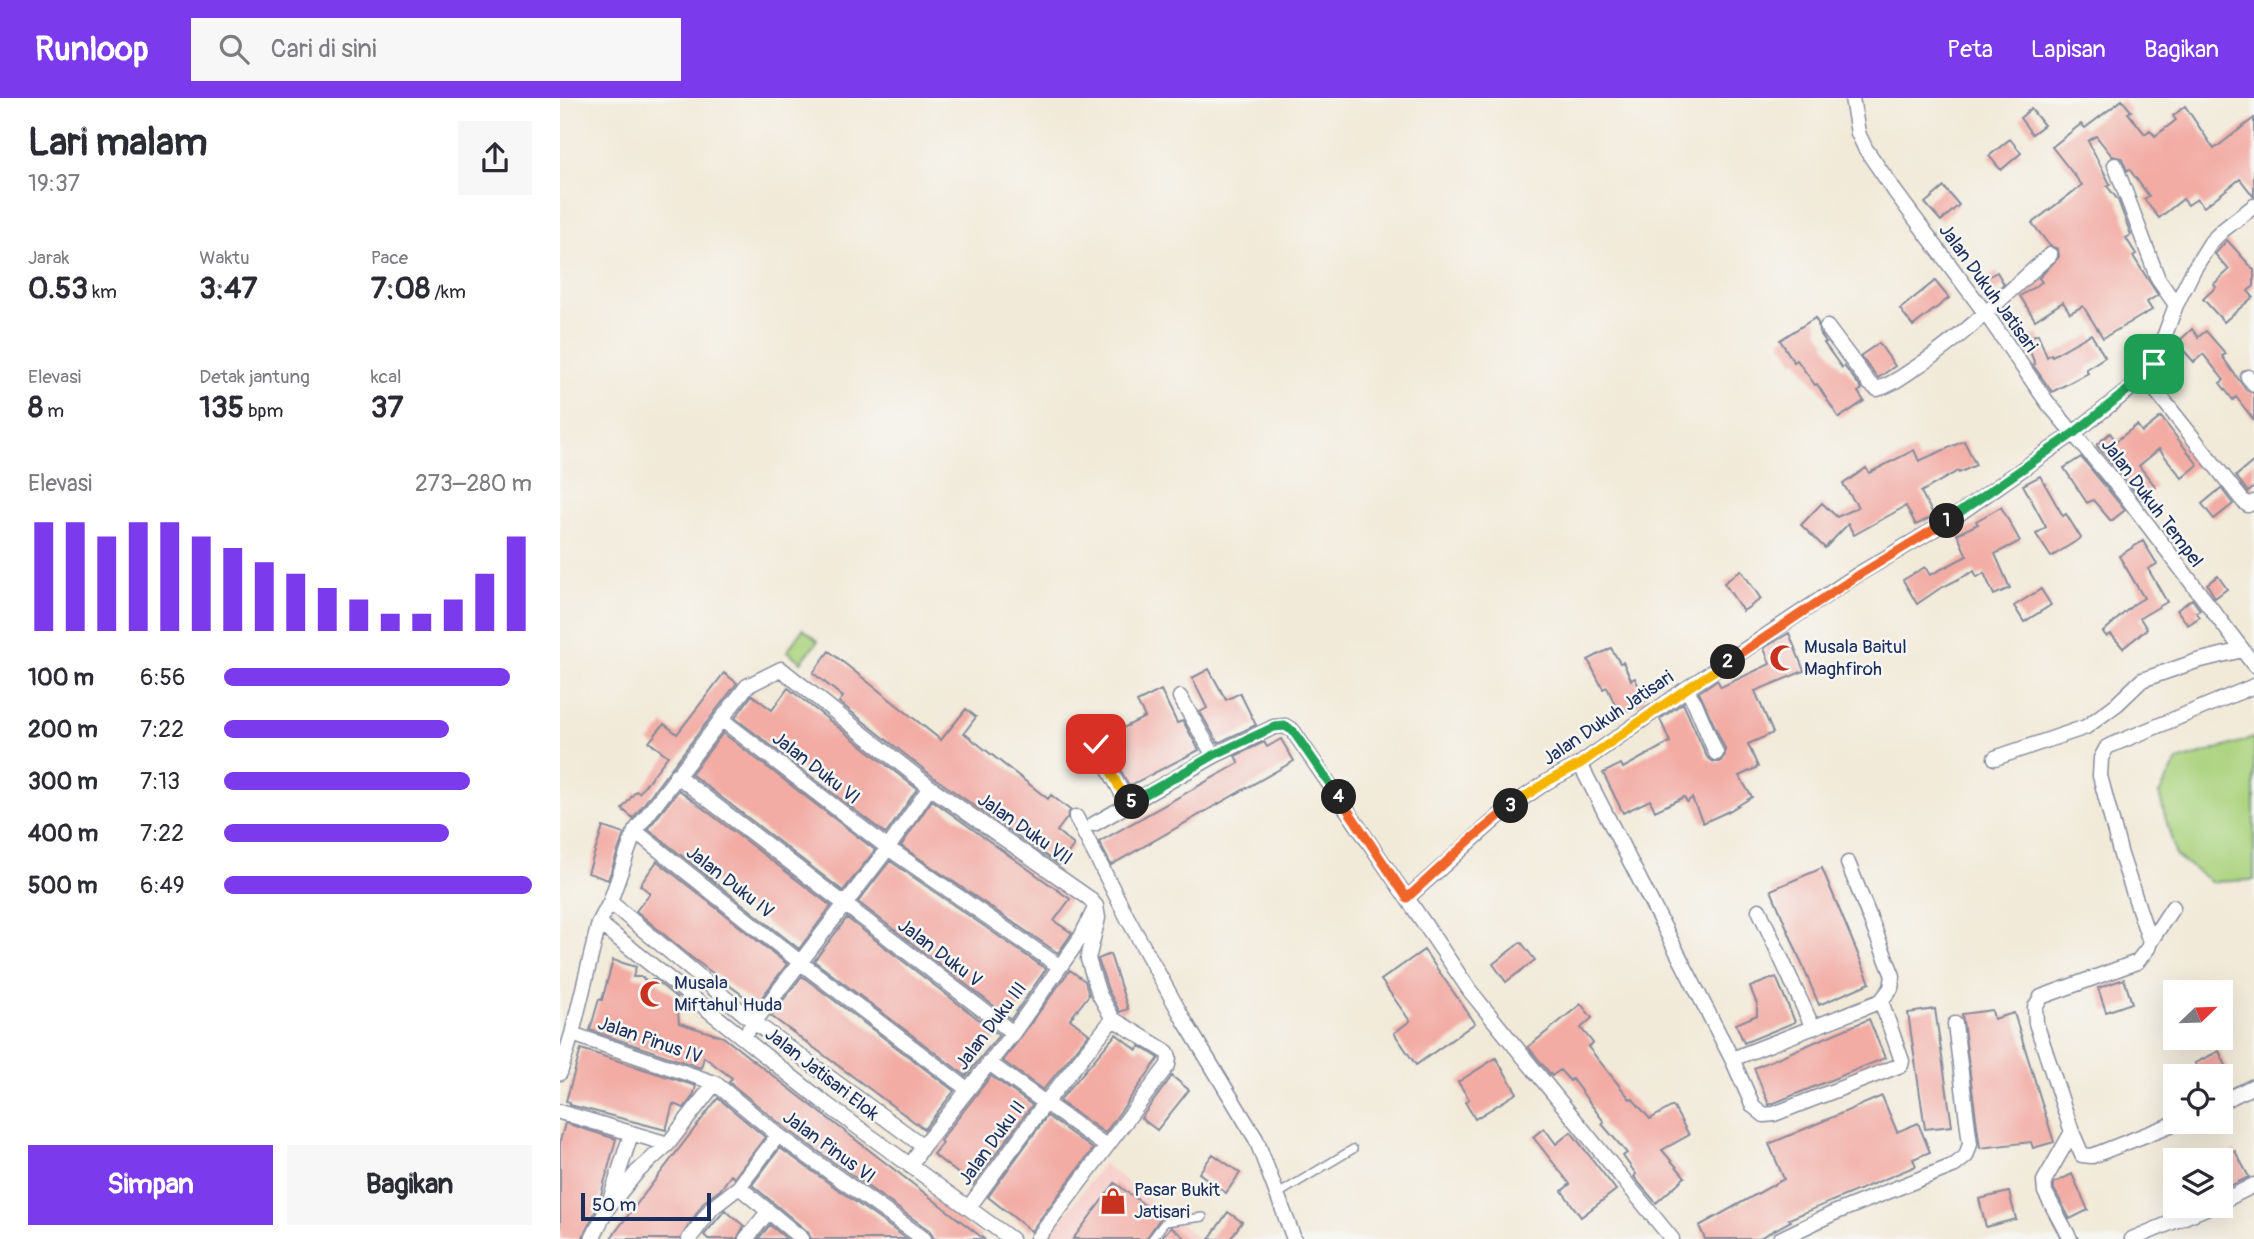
<!DOCTYPE html>
<html lang="id">
<head>
<meta charset="utf-8">
<style>
  :root { --surface:#fff; --page:#f7f7f7; --text:#2b2b33; --muted:#7c7c81; --accent:#7c3aed }
  body { margin:0; font-family:Pangolin,sans-serif; background:var(--page); color:var(--text); height:100vh; display:flex; flex-direction:column; font-size:26px; white-space:nowrap }
  * { box-sizing:border-box; margin:0 }
  p { font-size:23px; color:var(--muted) }
  .icon { flex:none; width:38px; height:38px; fill:none; stroke:currentColor; stroke-width:2; stroke-linecap:round; stroke-linejoin:round }
  .map { position:relative; flex:1; overflow:hidden }
  .details { display:flex; flex-direction:column; background:var(--surface); width:560px }
  .details>* { flex:none }
  .needle { width:46px; rotate:67deg }
  .tools { position:absolute; left:1603px; top:882px; display:grid; gap:14px }
  .tools a { display:grid; place-items:center; width:70px; height:70px; border-radius:0px; background:var(--surface); box-shadow:0 7px 28px #0002; font-size:35px }
  .scale { position:absolute; left:21px; bottom:18px; width:130px; box-sizing:border-box; padding-left:7px; border:4px solid #1b2f5e; border-top:0; font-size:19px; line-height:24px; white-space:nowrap; color:#1b2f5e; -webkit-text-stroke:5px #f6f6f2; paint-order:stroke }
  .pin { position:absolute; display:grid; place-items:center; width:60px; height:60px; color:#fff; margin:-30px; border-radius:14px; box-shadow:0 4px 10px #0006 }
  .km { position:absolute; width:35px; height:35px; margin:-18px; border-radius:50%; background:#222; color:#fff; font-size:19px; line-height:35px; text-align:center }
  .round { display:grid; place-items:center; flex:none; width:74px; height:74px; border-radius:0px; background:var(--page) }
  .overview { display:flex; align-items:center; justify-content:space-between; height:119px; padding:0 28px }
  h1 { font-size:38px; font-weight:700; line-height:52px }
  .metrics { display:grid; grid-template-columns:repeat(3,1fr); gap:10px; height:119px; padding:7px 28px }
  .metrics div { display:grid; align-content:center }
  .metrics b { font-size:30px; font-weight:700 }
  .metrics small { font-size:19px; font-weight:400 }
  .metrics p { font-size:19px }
  .chart { height:196px; padding:14px 28px }
  .chart p { display:flex; justify-content:space-between }
  .chart svg { width:100%; height:126px; margin-top:7px; stroke:var(--accent); stroke-width:6 }
  .primary-button { display:flex; gap:14px; margin-top:auto; padding:14px 28px }
  .primary-button a { flex:1; height:80px; border-radius:0px; background:var(--accent); color:#fff; font-size:28px; font-weight:700; line-height:80px; text-align:center }
  .primary-button a+a { background:var(--page); color:var(--text) }
  ul { padding:0 28px; list-style:none; font-size:23px }
  li { display:grid; grid-template-columns:112px 84px 1fr; align-items:center; height:52px }
  li i { height:18px; border-radius:9px; background:var(--accent) }
  header { display:flex; align-items:center; gap:42px; box-sizing:border-box; height:98px; padding:0 35px; background:var(--accent); color:#fff }
  header strong { font-size:33px }
  nav { display:flex; gap:38px; margin-inline-start:auto; font-size:24px }
  .search { width:490px; height:63px; background:var(--page); display:flex; align-items:center; gap:18px; box-sizing:border-box; padding:0 24px; border-radius:0px; color:var(--muted); font-size:26px }
  main { display:flex; flex:1; min-height:0 }
  .map>svg:first-child { display:block }
  .built { fill:#f7d0cc }
  .green { fill:#aad37e; stroke:#62816e; stroke-width:2 }
  .building { fill:#f2aca4 }
  .lines { fill:none; stroke-linecap:round; stroke-linejoin:round }
  .service-casing { stroke:#868c9c; stroke-width:10 }
  .minor-casing { stroke:#868c9c; stroke-width:17 }
  .service { stroke:#fff; stroke-width:7 }
  .minor { stroke:#fff; stroke-width:14 }
  .split-1-casing { stroke:#fff; stroke-width:14 }
  .split-2-casing { stroke:#fff; stroke-width:14 }
  .split-3-casing { stroke:#fff; stroke-width:14 }
  .split-4-casing { stroke:#fff; stroke-width:14 }
  .split-5-casing { stroke:#fff; stroke-width:14 }
  .split-6-casing { stroke:#fff; stroke-width:14 }
  .split-1 { stroke:#22a559; stroke-width:9 }
  .split-2 { stroke:#f0652b; stroke-width:9 }
  .split-3 { stroke:#f5b400; stroke-width:9 }
  .split-4 { stroke:#f0652b; stroke-width:9 }
  .split-5 { stroke:#22a559; stroke-width:9 }
  .split-6 { stroke:#f5b400; stroke-width:9 }
  .labels { text-anchor:middle; dominant-baseline:central; stroke-width:5; stroke-linejoin:round; paint-order:stroke }
  .street-label { font-size:19px; fill:#1b2f5e; stroke:#f6f6f2 }
  .poi-label { font-size:19px; fill:#1b2f5e; stroke:#f6f6f2; text-anchor:start }
</style>
</head>
<body>
<header>
<strong>Runloop</strong>
<div class="search"><svg class="icon" aria-label="search" viewBox="0 0 24 24"><circle cx="10" cy="10" r="6"/><path d="M15 15l6 6"/></svg>Cari di sini</div>
<nav><a>Peta</a><a>Lapisan</a><a>Bagikan</a></nav>
</header>
<main>
<section class="details">
<div class="overview"><div><h1>Lari malam</h1><p>19:37</p></div><a class="round"><svg class="icon" aria-label="share" viewBox="0 0 24 24"><path d="M12 15V3M7 8l5-5 5 5M5 13v7h14v-7"/></svg></a></div>
<div class="metrics">
<div><p>Jarak</p><b>0.53<small> km</small></b></div>
<div><p>Waktu</p><b>3:47</b></div>
<div><p>Pace</p><b>7:08<small> /km</small></b></div>
</div>
<div class="metrics">
<div><p>Elevasi</p><b>8<small> m</small></b></div>
<div><p>Detak jantung</p><b>135<small> bpm</small></b></div>
<div><p>kcal</p><b>37</b></div>
</div>
<div class="chart"><p><span>Elevasi</span>273–280 m</p>
<svg viewBox="0 0 160 44" preserveAspectRatio="none"><path d="M5 44V6M15 44V6M25 44V11M35 44V6M45 44V6M55 44V11M65 44V15M75 44V20M85 44V24M95 44V29M105 44V33M115 44V38M125 44V38M135 44V33M145 44V24M155 44V11"/></svg>
</div>
<ul>
<li><b>100 m</b>6:56<i style="width:93%"></i></li>
<li><b>200 m</b>7:22<i style="width:73%"></i></li>
<li><b>300 m</b>7:13<i style="width:80%"></i></li>
<li><b>400 m</b>7:22<i style="width:73%"></i></li>
<li><b>500 m</b>6:49<i style="width:100%"></i></li>
</ul>
<div class="primary-button"><a>Simpan</a><a>Bagikan</a></div>
</section>
<div class="map">
<svg width="1694" height="1141" viewBox="0 0 1694 1141">
  <rect width="100%" height="100%" fill="#f6f6f2"/>
  <filter id="ink" filterUnits="userSpaceOnUse"><feTurbulence type="fractalNoise" baseFrequency=".0143" numOctaves="2"/><feDisplacementMap in="SourceGraphic" scale="14" xChannelSelector="R" yChannelSelector="G"/><feConvolveMatrix kernelMatrix="1 2 1 2 8 2 1 2 1" color-interpolation-filters="sRGB"/></filter>
  <filter id="wash" filterUnits="userSpaceOnUse"><feTurbulence type="fractalNoise" baseFrequency=".00686" numOctaves="4" result="noise"/><feDisplacementMap in="SourceGraphic" scale="28" xChannelSelector="R" yChannelSelector="G"/><feGaussianBlur stdDeviation="1.57" result="paint"/><feColorMatrix in="noise" values="0 0 0 0 0 0 0 0 0 0 0 0 0 0 0 0 0 1.4 0 .05"/><feComposite in="paint" operator="in"/></filter>
  <g filter="url(#wash)">
    <rect width="100%" height="100%" fill="#f2ead9"/>
    <!-- built -->
    <path class="built" d="M543,1065L639,1141H487Z"/>
    <!-- green -->
    <path class="green" d="M243,531L258,543L241,564L227,553Z
      M1694,640V782L1652,784L1616,758L1599,696L1617,663Z"/>
    <g id="blocks">
      <!-- building -->
      <path class="building" d="M1562,2L1571,13L1568,15L1585,36L1590,32L1595,38L1616,22L1613,18L1625,8L1654,51L1694,20V99L1680,81L1644,109L1637,101L1628,107L1623,101L1599,120L1584,101L1589,98L1569,71L1567,73L1562,60L1552,58L1536,38L1528,43L1550,86L1547,88L1558,102L1571,137L1566,140L1576,156L1573,158L1598,197L1587,204L1592,212L1543,240L1523,208L1510,215L1503,204L1475,222L1460,198L1482,184L1479,180L1499,159L1498,151L1490,148L1472,125L1522,87L1492,49L1521,26L1525,30Z
        M1471,11L1484,27L1472,36L1460,20Z
        M1450,41L1461,55L1441,72L1429,58Z
        M1384,89L1399,107L1381,123L1365,105Z
        M1667,142L1694,172V188L1688,193L1693,199L1664,224L1643,201L1656,189L1654,186L1669,172L1655,156Z
        M1437,174L1444,186L1430,198L1421,183Z
        M1375,183L1389,200L1353,228L1340,211Z
        M1255,220L1258,225L1259,234L1266,244L1264,245L1282,270L1284,268L1302,291L1298,294L1304,303L1279,320L1257,286L1255,287L1237,262L1234,264L1220,242Z
        M1632,231L1638,239L1646,233L1666,256L1662,258L1681,285L1687,293L1694,295V322L1676,299L1673,302L1660,285L1664,282L1643,256L1634,264L1617,245Z
        M1478,236L1487,259L1491,256L1492,258L1531,236L1545,259L1526,271L1528,275L1492,294L1473,267L1475,266L1465,241Z
        M1319,245L1335,268L1318,280L1300,258Z
        M1601,319L1638,367L1622,380L1599,351L1579,368L1596,389L1581,401L1537,348V346L1550,335L1556,343L1577,327L1582,334Z
        M1404,343L1416,367L1399,375L1398,373L1361,394L1374,418L1356,427L1346,408L1294,437L1288,426L1265,450L1241,427L1262,405L1277,419L1298,409L1283,386L1306,370L1309,375L1354,352L1359,363Z
        M1521,359L1565,412L1551,423L1533,402L1527,405L1504,370Z
        M1694,363V389L1688,394L1676,378Z
        M1480,378L1503,418L1506,416L1521,440L1491,459L1476,436L1486,429L1463,387Z
        M1661,390L1673,406L1654,421L1642,406Z
        M1441,409L1460,443L1435,456L1450,490L1434,497L1424,475L1417,479L1414,473L1379,491L1357,506L1343,482L1365,469L1370,477L1407,458L1397,436L1418,426L1416,423Z
        M1583,443L1597,466L1588,471L1607,504L1580,520L1587,531L1563,550L1551,536L1546,538L1543,534L1574,506L1584,500L1559,458Z
        M1181,472L1201,501L1183,513L1164,485Z
        M1658,478L1667,491L1655,500L1647,486Z
        M1481,491L1491,507L1464,524L1454,508Z
        M1632,501L1640,512L1636,514L1640,519L1628,527L1617,512Z
        M1229,535L1244,573L1195,593L1213,635L1188,646L1198,669L1179,678L1192,699L1169,713L1143,725L1132,700L1127,704L1124,699L1095,713L1090,702L1063,715L1043,675L1061,666L1063,670L1110,644L1100,621L1123,605L1147,659L1154,664H1160L1165,657V651L1139,594L1157,582L1161,589L1210,566L1204,550Z
        M1051,550L1060,565L1063,564L1071,582L1075,580L1085,603L1059,616L1047,589L1043,591L1028,562Z
        M269,553L381,642L406,611L416,619L404,635L488,701L491,697L510,712L507,720L497,733L514,747L499,767L376,681L279,604L283,599L253,575Z
        M649,571L666,602L680,595L696,627L658,645L640,614L647,610L632,580Z
        M164,575L177,585L73,720L62,711L76,693L79,695L108,658L89,644L104,626L117,636Z
        M228,590L357,691L326,736L175,620L192,597L212,612Z
        M601,592L617,625L623,623L639,652L569,688L553,658L562,654L553,635L585,619L577,604Z
        M163,635L315,752L283,793L131,676Z
        M721,641L734,663L551,767L539,744L679,665L675,658L704,644L707,649Z
        M119,692L271,808L239,851L88,731Z
        M372,702L510,801L494,823L512,835L498,855L341,748Z
        M43,729L64,736L48,782L28,775Z
        M97,763L227,866L196,907L131,859L76,813L90,795L80,787Z
        M330,763L486,871L451,921L298,804Z
        M1262,770L1310,885L1259,907L1211,792Z
        M287,820L439,937L406,978L254,863Z
        M961,844L975,862L946,884L933,866Z
        M864,852L915,925L856,967L834,935L850,923L821,882Z
        M550,856L568,911L560,914L548,892L538,861Z
        M53,862L76,869L73,879H83L84,882H95L117,900L119,925L163,939L424,1141H374L370,1133L224,1029L169,984L172,980L144,959L141,970L30,932L39,901L42,902Z
        M510,872L525,883L529,897L510,921L529,936L483,992L443,963Z
        M242,878L394,993L364,1031L211,918Z
        M1216,879L1235,924L1184,945L1176,926L1197,917V906L1190,889Z
        M1564,881L1572,905L1546,914L1538,890Z
        M1021,906L1032,920L1021,930L1033,945L1028,949L1070,1001L1072,1000L1090,1021L1113,1008L1129,1037L1102,1052L1125,1079L1096,1105L1074,1079L1076,1076L1063,1058L1067,1055L1042,1026L1044,1024L1012,981L1010,983L1000,972L992,978L968,949Z
        M1375,911L1392,1028L1365,1031L1348,915Z
        M1432,912L1434,921L1454,915L1494,1044L1473,1050L1471,1044L1420,1050L1402,916Z
        M1309,921L1325,960L1209,1007L1194,970Z
        M556,936L577,952L580,948L599,960L545,1035L499,1003Z
        M21,951L136,988L133,998L124,1010L113,1006L106,1032L10,1007V1004L6,1003Z
        M1659,953L1671,978H1642L1635,965Z
        M936,960L957,995L915,1021L905,1004L909,1001L898,984Z
        M431,978L472,1007L413,1087L373,1056L382,1045L380,1043Z
        M612,978L629,992L597,1032L581,1020Z
        M1322,998L1337,1034L1358,1025L1370,1054L1353,1061L1356,1068L1229,1121L1231,1123L1198,1141H1145L1139,1128L1224,1081L1209,1046Z
        M158,1000L205,1039L174,1080L171,1077L160,1092L144,1104L120,1141H50Z
        M487,1018L533,1051L471,1133L428,1099Z
        M5,1025L56,1041L38,1108L22,1141H0V1043Z
        M984,1030L996,1046L1011,1034L1056,1092L1021,1119L1002,1093L1010,1086L973,1039Z
        M220,1050L347,1141H251L248,1134L192,1087Z
        M1675,1053L1689,1079L1666,1090L1661,1080V1060Z
        M653,1056L680,1075L666,1095L639,1075Z
        M1512,1076L1528,1112L1510,1121L1494,1091V1085Z
        M555,1085L601,1119L586,1141H513Z
        M1449,1094L1456,1121L1426,1129L1419,1101Z
        M165,1112L184,1128L177,1141H148L144,1137Z
        M668,1114L682,1124L670,1141H649Z
        M210,1127L227,1141H198Z
        M611,1129L626,1141H600Z"/>
    </g>
  </g>
  <g filter="url(#ink)">
    <use href="#blocks" fill-opacity="0" stroke="#868c9c" stroke-width="2"/>
    <g class="lines">
      <defs>
        <path id="service" d="M718,1096L793,1051
          M592,1141L605,1124L643,1119"/>
        <path id="minor" d="M1292,0L1298,35L1305,50L1336,95L1426,216L1487,304L1569,402L1694,567
          M1555,67L1598,181L1616,207
          M1267,229L1309,285L1317,291C1332,287 1343,278 1355,270C1405,238 1445,196 1490,157
          M1585,279L1683,403L1688,407L1694,404
          M1688,279L1694,286
          M1126,591L1135,605L1156,655
          M620,599L654,658
          M161,621L328,750L499,868
          M535,646L568,706
          M1435,660L1526,629L1557,606L1582,582L1637,563L1682,552
          M1020,666L1172,961L1193,1008L1204,1017L1214,1016L1341,967L1342,963L1321,903
          M116,677L453,935
          M516,719L568,821L624,922L696,1041L734,1141
          M534,726L654,658L714,629L725,628L733,633L847,800
          M75,733L241,865L407,991
          M50,804L194,924L363,1048
          M1199,812L1253,930
          M1590,844L1613,809
          M189,931L328,750L370,689
          M12,936L155,985L218,1037L364,1141
          M1172,961L1321,903L1331,890L1333,878L1288,765
          M429,965L546,1048
          M0,975L12,936L39,825
          M1661,1004L1694,988
          M0,1014L108,1046
          M1618,1024L1532,1058L1522,1057L1512,1034L1476,925L1475,909L1481,899L1577,864L1588,850L1590,844L1561,757L1540,678L1541,660L1547,649L1694,588
          M218,1037L179,1089L242,1141
          M350,1068L363,1048L453,935L521,839L535,810
          M50,1102L71,1036
          M1661,1104L1694,1087
          M409,1109L486,1004L553,921
          M32,1141L48,1109L77,1074L108,1046L155,985
          M129,1141L152,1110L179,1089
          M186,1141L208,1114
          M451,1141L266,1006L39,825L50,804L75,733L187,588L221,571L370,689L529,800L536,808L538,820L528,861L539,896L553,921L607,954L609,959L608,967L477,1141
          M1112,1141L910,893L847,800L947,711L988,683L1020,666L1126,591L1297,477L1393,420L1514,335L1585,279L1594,266L1616,207L1634,171L1651,144L1663,132L1694,108
          M1220,1141L1274,1115L1395,1067L1406,1058L1410,1046L1395,926
          M1510,1141L1485,1094L1484,1083L1512,1034
          M1572,1141L1651,1108"/>
      </defs>
      <!-- service casing -->
      <use href="#service" class="service-casing"/>
      <!-- minor casing -->
      <use href="#minor" class="minor-casing"/>
      <!-- service -->
      <use href="#service" class="service"/>
      <!-- minor -->
      <use href="#minor" class="minor"/>
    </g>
  </g>
  <g class="lines" filter="url(#ink)">
    <defs>
      <path id="split-1" d="M1387,423L1514,335L1584,279L1594,266"/>
      <path id="split-2" d="M1168,564L1297,478L1387,423"/>
      <path id="split-3" d="M951,708L988,683L1020,666L1126,591L1168,564"/>
      <path id="split-4" d="M779,699L847,800L910,742L951,708"/>
      <path id="split-5" d="M572,704L654,657L714,629L725,628L733,633L779,699"/>
      <path id="split-6" d="M536,646L568,706L572,704"/>
    </defs>
    <!-- split-1 casing -->
    <use href="#split-1" class="split-1-casing"/>
    <!-- split-2 casing -->
    <use href="#split-2" class="split-2-casing"/>
    <!-- split-3 casing -->
    <use href="#split-3" class="split-3-casing"/>
    <!-- split-4 casing -->
    <use href="#split-4" class="split-4-casing"/>
    <!-- split-5 casing -->
    <use href="#split-5" class="split-5-casing"/>
    <!-- split-6 casing -->
    <use href="#split-6" class="split-6-casing"/>
    <!-- split-1 -->
    <use href="#split-1" class="split-1"/>
    <!-- split-2 -->
    <use href="#split-2" class="split-2"/>
    <!-- split-3 -->
    <use href="#split-3" class="split-3"/>
    <!-- split-4 -->
    <use href="#split-4" class="split-4"/>
    <!-- split-5 -->
    <use href="#split-5" class="split-5"/>
    <!-- split-6 -->
    <use href="#split-6" class="split-6"/>
  </g>
  <!-- icons -->
  <defs>
    <symbol id="mosque-bare" viewBox="-9 -9 18 18"><path d="M3.5-4.9A6 6 0 1 0 3.5 4.9A5 5 0 1 1 3.5-4.9Z" fill="#c8321e" stroke="#f6f6f2" stroke-width="2.5" paint-order="stroke"/></symbol>
    <symbol id="shop-bare" viewBox="-9 -9 18 18"><path d="M-5-2.5h2.3a2.7 3.5 0 0 1 5.4 0H5L5.5 6h-11ZM-1.5-2.5h3a1.5 2.3 0 0 0-3 0Z" fill="#c8321e" stroke="#f6f6f2" stroke-width="2.5" paint-order="stroke"/></symbol>
  </defs>
  <g fill-rule="evenodd">
    <use href="#mosque-bare" x="1204" y="541" width="38" height="38"/>
    <use href="#mosque-bare" x="74" y="877" width="38" height="38"/>
    <use href="#shop-bare" x="534" y="1084" width="38" height="38"/>
  </g>
  <g class="labels">
    <!-- street labels -->
    <g class="street-label">
      <text transform="translate(1428 190) rotate(54)">Jalan Dukuh Jatisari</text>
      <text transform="translate(1592 405) rotate(53)">Jalan Dukuh Tempel</text>
      <text transform="translate(1048 620) rotate(-34)">Jalan Dukuh Jatisari</text>
      <text transform="translate(256 670) rotate(38)">Jalan Duku VI</text>
      <text transform="translate(465 731) rotate(35)">Jalan Duku VII</text>
      <text transform="translate(170 784) rotate(38)">Jalan Duku IV</text>
      <text transform="translate(380 855) rotate(37)">Jalan Duku V</text>
      <text transform="translate(431 928) rotate(-53)">Jalan Duku III</text>
      <text transform="translate(90 942) rotate(19)">Jalan Pinus IV</text>
      <text transform="translate(262 976) rotate(38)">Jalan Jatisari Elok</text>
      <text transform="translate(432 1045) rotate(-54)">Jalan Duku II</text>
      <text transform="translate(269 1049) rotate(36)">Jalan Pinus VI</text>
    </g>
    <!-- poi labels -->
    <g class="poi-label">
      <text x="1244" y="549">Musala Baitul<tspan x="1244" dy="22">Maghfiroh</tspan></text>
      <text x="114" y="885">Musala<tspan x="114" dy="22">Miftahul Huda</tspan></text>
      <text x="574" y="1092">Pasar Bukit<tspan x="574" dy="22">Jatisari</tspan></text>
    </g>
  </g>
</svg>
<div class="tools">
<a><svg class="needle" viewBox="-14 -14 28 28"><path d="M0-13l5 13h-10z" fill="#e53935"/><path d="M0 13l5-13h-10z" fill="#7c7c81"/></svg></a>
<a><svg class="icon" aria-label="locate" viewBox="0 0 24 24"><circle cx="12" cy="12" r="6"/><path d="M12 2v4M12 18v4M2 12h4M18 12h4"/></svg></a>
<a><svg class="icon" aria-label="layers" viewBox="0 0 24 24"><path d="M12 4l9 5-9 5-9-5zM3 14l9 5 9-5"/></svg></a>
</div>
<div class="scale">50 m</div>
<div class="pin" style="left:1594px;top:266px;background:#1e9e55"><svg class="icon" aria-label="arrive" viewBox="0 0 24 24"><path d="M6 21V4h12l-3 4 3 4H6"/></svg></div>
<div class="pin" style="left:536px;top:646px;background:#d93025"><svg class="icon" aria-label="check" viewBox="0 0 24 24"><path d="M5 12l5 5 9-10"/></svg></div>
<b class="km" style="left:1387px;top:423px">1</b>
<b class="km" style="left:1168px;top:564px">2</b>
<b class="km" style="left:951px;top:708px">3</b>
<b class="km" style="left:779px;top:699px">4</b>
<b class="km" style="left:572px;top:704px">5</b>
</div>
</main>
</body>
</html>
